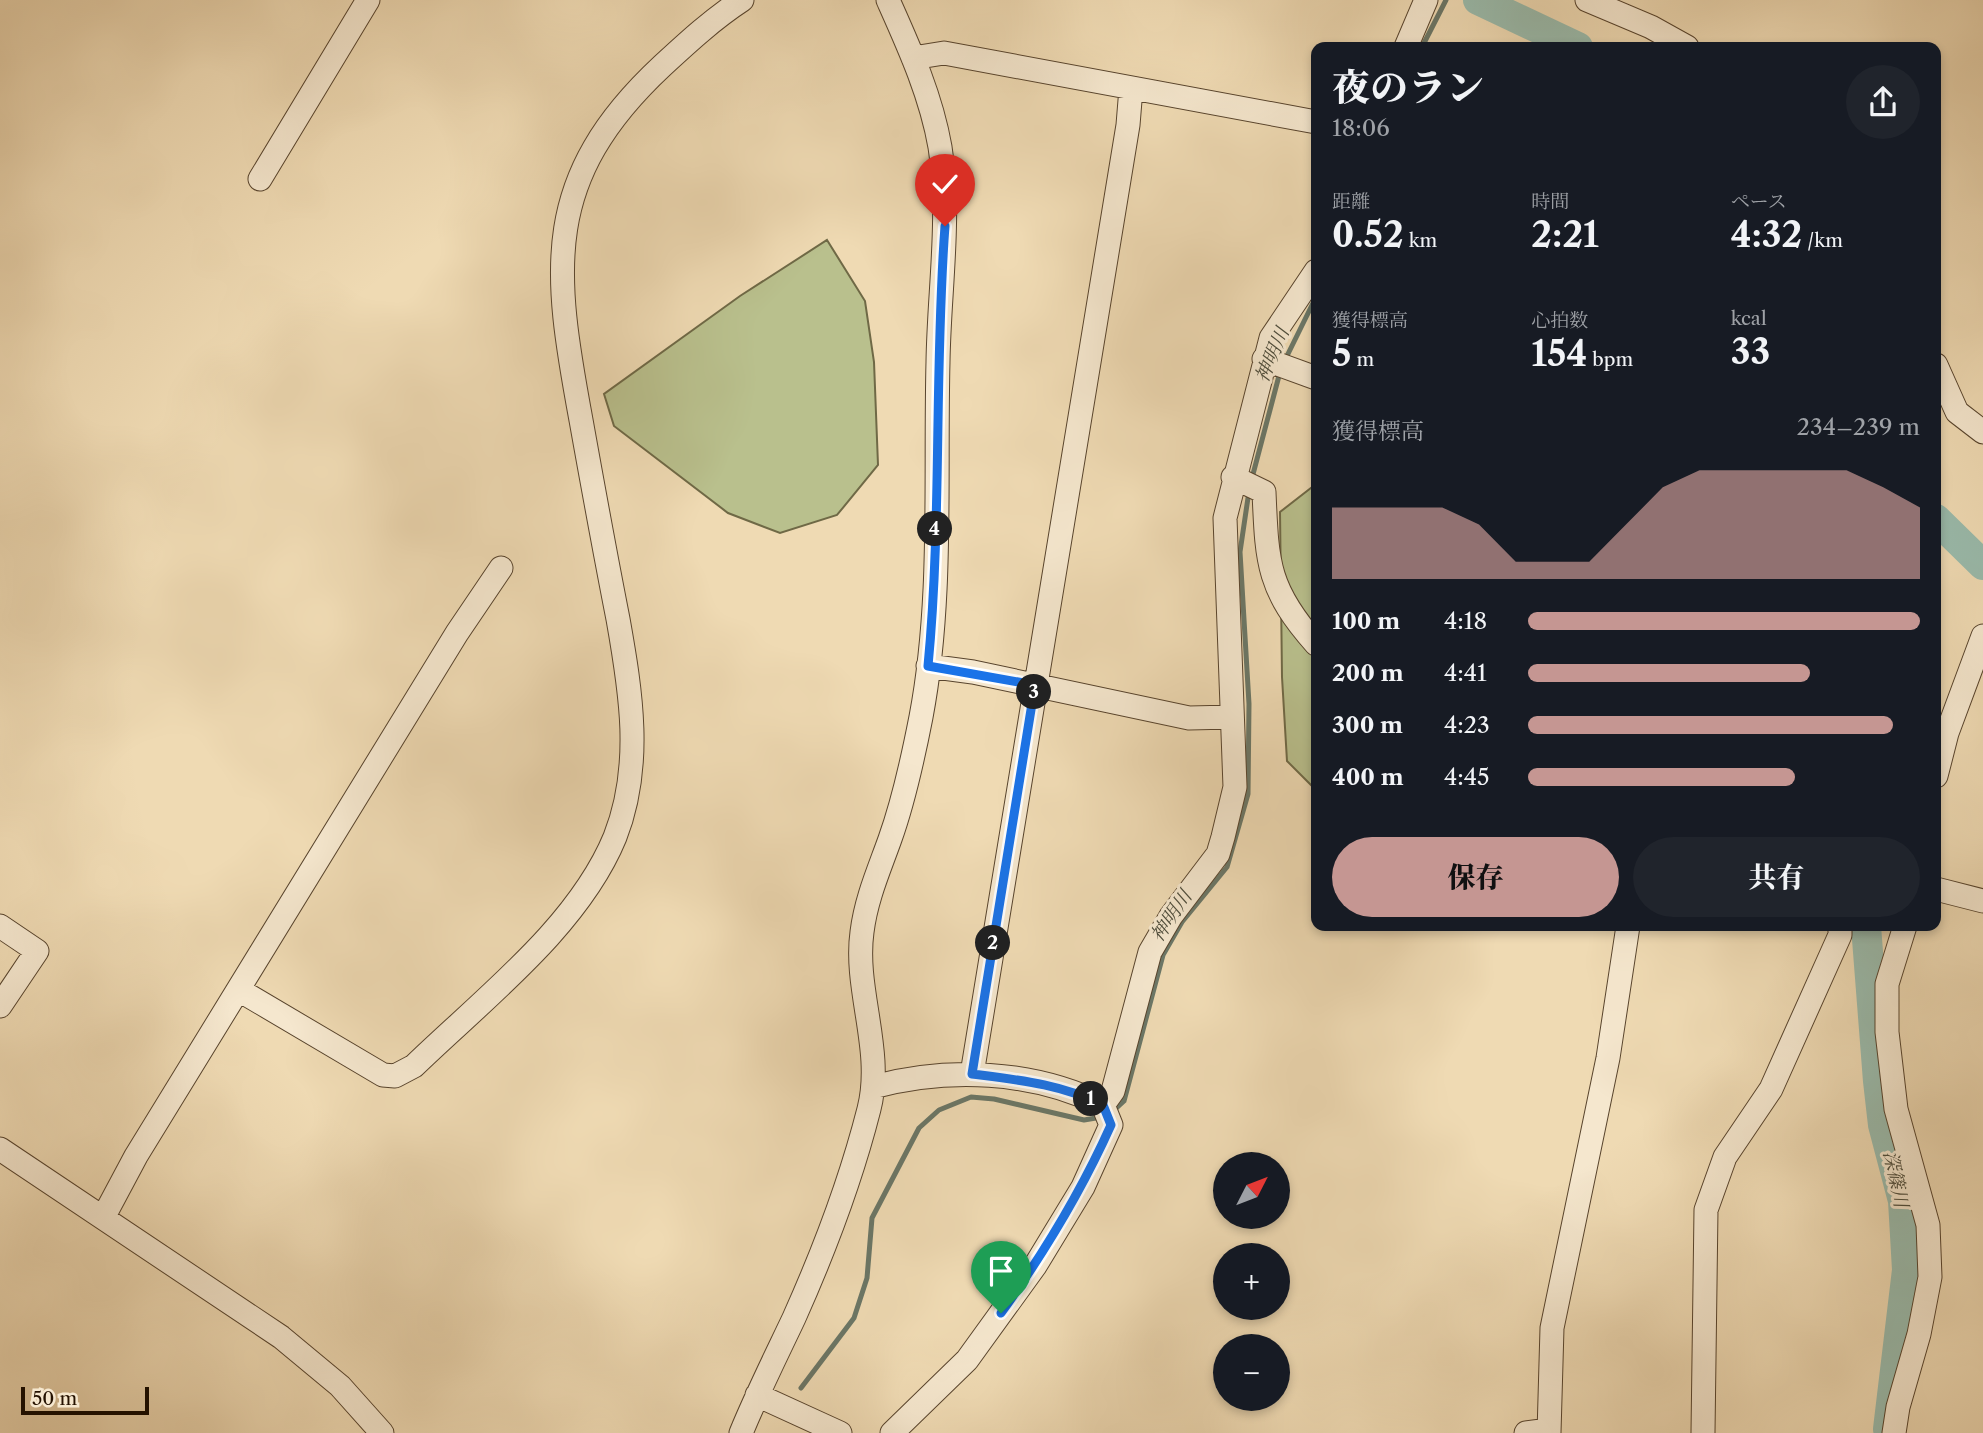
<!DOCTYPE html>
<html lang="ja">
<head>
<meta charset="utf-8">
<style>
  :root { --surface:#171b24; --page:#20242c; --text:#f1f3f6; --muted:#9ea1a6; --accent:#c59692 }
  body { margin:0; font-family:"Libre Caslon Text","Noto Serif JP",serif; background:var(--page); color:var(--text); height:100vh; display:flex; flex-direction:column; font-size:26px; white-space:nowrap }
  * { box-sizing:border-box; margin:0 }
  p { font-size:23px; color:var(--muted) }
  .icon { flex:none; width:38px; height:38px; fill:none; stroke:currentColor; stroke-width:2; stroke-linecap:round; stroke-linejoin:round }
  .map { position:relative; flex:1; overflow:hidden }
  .side { position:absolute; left:1311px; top:42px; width:630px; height:889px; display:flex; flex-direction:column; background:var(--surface); border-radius:14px; box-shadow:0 4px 10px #0003 }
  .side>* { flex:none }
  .needle { width:46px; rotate:48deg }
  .controls { position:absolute; left:1213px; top:1152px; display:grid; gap:14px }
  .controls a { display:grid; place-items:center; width:77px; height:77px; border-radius:50%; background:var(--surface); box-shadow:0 4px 10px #0003; font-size:35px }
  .scale { position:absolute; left:21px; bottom:18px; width:128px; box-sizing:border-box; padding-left:7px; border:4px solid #251200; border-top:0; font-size:19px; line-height:24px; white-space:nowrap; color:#251200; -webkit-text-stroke:5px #f5e7ce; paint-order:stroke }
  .pin { position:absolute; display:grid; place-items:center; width:60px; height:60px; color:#fff; margin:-72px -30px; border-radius:50% 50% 50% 0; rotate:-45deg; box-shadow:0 0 7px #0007 }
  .pin .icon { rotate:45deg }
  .km { position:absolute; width:35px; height:35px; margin:-18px; border-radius:50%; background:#222; color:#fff; font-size:19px; line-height:35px; text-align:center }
  .round { display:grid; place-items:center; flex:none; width:74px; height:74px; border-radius:37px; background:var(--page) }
  .overview { display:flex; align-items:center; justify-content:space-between; height:119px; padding:0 21px }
  h1 { font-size:38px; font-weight:800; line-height:52px }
  .stats { display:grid; grid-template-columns:repeat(3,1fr); gap:10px; height:119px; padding:7px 21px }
  .stats div { display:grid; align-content:center }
  .stats b { font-size:35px; font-weight:800 }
  .stats small { font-size:19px; font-weight:400 }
  .stats p { font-size:19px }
  .chart { height:196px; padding:14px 21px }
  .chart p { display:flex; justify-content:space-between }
  .chart svg { width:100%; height:126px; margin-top:7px; fill:var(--accent); opacity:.7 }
  .cta { display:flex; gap:14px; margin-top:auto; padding:14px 21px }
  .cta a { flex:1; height:80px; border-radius:42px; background:var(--accent); color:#111; font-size:28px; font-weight:800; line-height:80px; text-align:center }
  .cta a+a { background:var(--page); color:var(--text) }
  ul { padding:0 21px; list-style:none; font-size:23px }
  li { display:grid; grid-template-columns:112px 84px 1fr; align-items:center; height:52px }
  li i { height:18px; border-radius:9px; background:var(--accent) }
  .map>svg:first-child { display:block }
  .green { fill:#b9c08d; stroke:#6f6946; stroke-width:2 }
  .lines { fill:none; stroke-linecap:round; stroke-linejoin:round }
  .stream { stroke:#6b7767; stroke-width:5 }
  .river { stroke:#9abbac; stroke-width:30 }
  .minor-casing { stroke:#58442d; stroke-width:25 }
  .minor { stroke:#f5e7ce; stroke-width:23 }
  .route-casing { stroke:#fff; stroke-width:14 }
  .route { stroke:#1a73e8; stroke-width:9 }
  .labels { text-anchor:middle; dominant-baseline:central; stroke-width:6; stroke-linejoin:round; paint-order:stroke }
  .water-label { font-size:19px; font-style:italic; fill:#4e4d3c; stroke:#f5e7ce }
</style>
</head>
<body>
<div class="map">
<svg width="1983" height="1433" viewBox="0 0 1983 1433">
  <rect width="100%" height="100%" fill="#efdab3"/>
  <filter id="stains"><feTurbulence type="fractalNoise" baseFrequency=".00286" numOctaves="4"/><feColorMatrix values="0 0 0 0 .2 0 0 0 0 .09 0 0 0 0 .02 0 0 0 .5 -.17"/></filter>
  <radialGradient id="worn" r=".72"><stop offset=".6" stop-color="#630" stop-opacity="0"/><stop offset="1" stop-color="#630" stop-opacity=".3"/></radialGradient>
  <!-- green -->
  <path class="green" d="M827,240L865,301L874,362L878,465L837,515L780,533L728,513L614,426L604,394L740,296Z
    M1316,484V790L1287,761L1282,677L1280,512Z"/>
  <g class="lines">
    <!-- stream -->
    <path class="stream" d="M1422,47L1446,0
      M1285,360L1316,297
      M1252,478L1280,372
      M1111,1113L1124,1101L1163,955L1182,922L1227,867L1248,794L1249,704L1240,552L1249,491
      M801,1388L854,1318L867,1278L872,1218L919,1128L939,1110L971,1097L994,1099L1084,1120L1102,1117"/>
    <!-- river -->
    <path class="river" d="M1478,0L1578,47
      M1936,519L1983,565
      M1866,926L1878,1081L1883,1125L1903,1201L1907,1270L1888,1429"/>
    <defs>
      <path id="minor" d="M1587,0L1651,27L1687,47
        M1406,47L1426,0
        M913,58L944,53L1316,122
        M260,179L368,0
        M1264,359L1316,378
        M1936,365L1957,412L1983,432
        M1233,477L1264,492C1267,562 1267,589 1316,644
        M928,666L973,672L1189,718L1232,717
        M1936,776L1947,733L1983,636
        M1936,889L1983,901
        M0,926L37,951L0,1006
        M239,990L383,1075L395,1076L414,1066C483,999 578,927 615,837C643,766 631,692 618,619C605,553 593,487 581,420C553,269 541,179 662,66C688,42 713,19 742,0
        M972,1074L1128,125L1131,88
        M873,1087C948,1067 1032,1070 1103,1105L1111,1125L1083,1187L1035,1266L967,1360L892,1433
        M1103,1105L1113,1091L1150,952L1171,916L1218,854L1223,837L1235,787L1225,518L1271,338L1316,271
        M0,1149L281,1337L340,1386L382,1433
        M104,1216L136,1156L457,633L501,568
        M757,1395L840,1433
        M741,1433C757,1394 776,1356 794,1318C824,1251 851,1180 869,1109C884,1050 854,990 862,932C866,899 879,870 890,839C904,800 913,758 921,717C943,601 935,479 938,362C939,291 951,217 940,147C931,95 909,47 888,0
        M1526,1433L1549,1430
        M1549,1433L1552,1328L1608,1058L1628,926
        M1703,1433L1706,1210L1725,1157L1771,1089L1840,935V926
        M1894,1433L1898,1407L1919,1334L1930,1277L1928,1225L1896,1109L1887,1032V984L1905,926"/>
    </defs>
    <!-- minor casing -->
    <use href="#minor" class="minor-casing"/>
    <!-- minor -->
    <use href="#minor" class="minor"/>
  </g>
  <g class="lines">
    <defs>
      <path id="route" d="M945,226C934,373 942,520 928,666L1035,685L972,1074C1019,1080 1061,1084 1103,1105L1111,1125C1081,1192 1044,1253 1001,1313"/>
    </defs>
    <!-- route casing -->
    <use href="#route" class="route-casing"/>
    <!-- route -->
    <use href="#route" class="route"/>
  </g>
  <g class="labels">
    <!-- water labels -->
    <g class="water-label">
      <text transform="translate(1272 355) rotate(-67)">神明川</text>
      <text transform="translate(1171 916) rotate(-56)">神明川</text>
      <text transform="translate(1896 1179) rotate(78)">深篠川</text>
    </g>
  </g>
  <rect width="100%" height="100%" filter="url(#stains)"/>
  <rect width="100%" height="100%" fill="url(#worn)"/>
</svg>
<div class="controls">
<a><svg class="needle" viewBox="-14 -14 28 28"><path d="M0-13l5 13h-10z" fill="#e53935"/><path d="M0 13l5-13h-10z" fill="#9ea1a6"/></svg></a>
<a>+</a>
<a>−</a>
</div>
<div class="scale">50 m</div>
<div class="pin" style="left:1001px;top:1313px;background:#1e9e55"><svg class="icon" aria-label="arrive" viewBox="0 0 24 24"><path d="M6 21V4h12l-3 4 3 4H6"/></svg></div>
<div class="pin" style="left:945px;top:226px;background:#d93025"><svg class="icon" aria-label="check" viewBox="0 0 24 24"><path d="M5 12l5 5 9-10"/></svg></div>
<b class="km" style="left:1091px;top:1099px">1</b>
<b class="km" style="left:993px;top:943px">2</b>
<b class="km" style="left:1034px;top:692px">3</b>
<b class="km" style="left:935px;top:529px">4</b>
<section class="side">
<div class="overview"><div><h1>夜のラン</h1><p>18:06</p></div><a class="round"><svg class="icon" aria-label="share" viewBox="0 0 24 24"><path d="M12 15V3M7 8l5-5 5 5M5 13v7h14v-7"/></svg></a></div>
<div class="stats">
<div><p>距離</p><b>0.52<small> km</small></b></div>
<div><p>時間</p><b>2:21</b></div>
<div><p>ペース</p><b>4:32<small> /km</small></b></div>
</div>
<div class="stats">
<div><p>獲得標高</p><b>5<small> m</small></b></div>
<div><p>心拍数</p><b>154<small> bpm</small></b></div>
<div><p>kcal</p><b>33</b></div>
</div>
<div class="chart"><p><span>獲得標高</span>234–239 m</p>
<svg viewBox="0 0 160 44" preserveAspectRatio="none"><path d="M0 44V19L10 19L20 19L30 19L40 25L50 38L60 38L70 38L80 25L90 12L100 6L110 6L120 6L130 6L140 6L150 12L160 19V44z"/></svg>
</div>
<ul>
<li><b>100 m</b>4:18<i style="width:100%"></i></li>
<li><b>200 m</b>4:41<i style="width:72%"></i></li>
<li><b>300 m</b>4:23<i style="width:93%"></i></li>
<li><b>400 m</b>4:45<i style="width:68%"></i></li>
</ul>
<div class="cta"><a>保存</a><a>共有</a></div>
</section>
</div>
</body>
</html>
